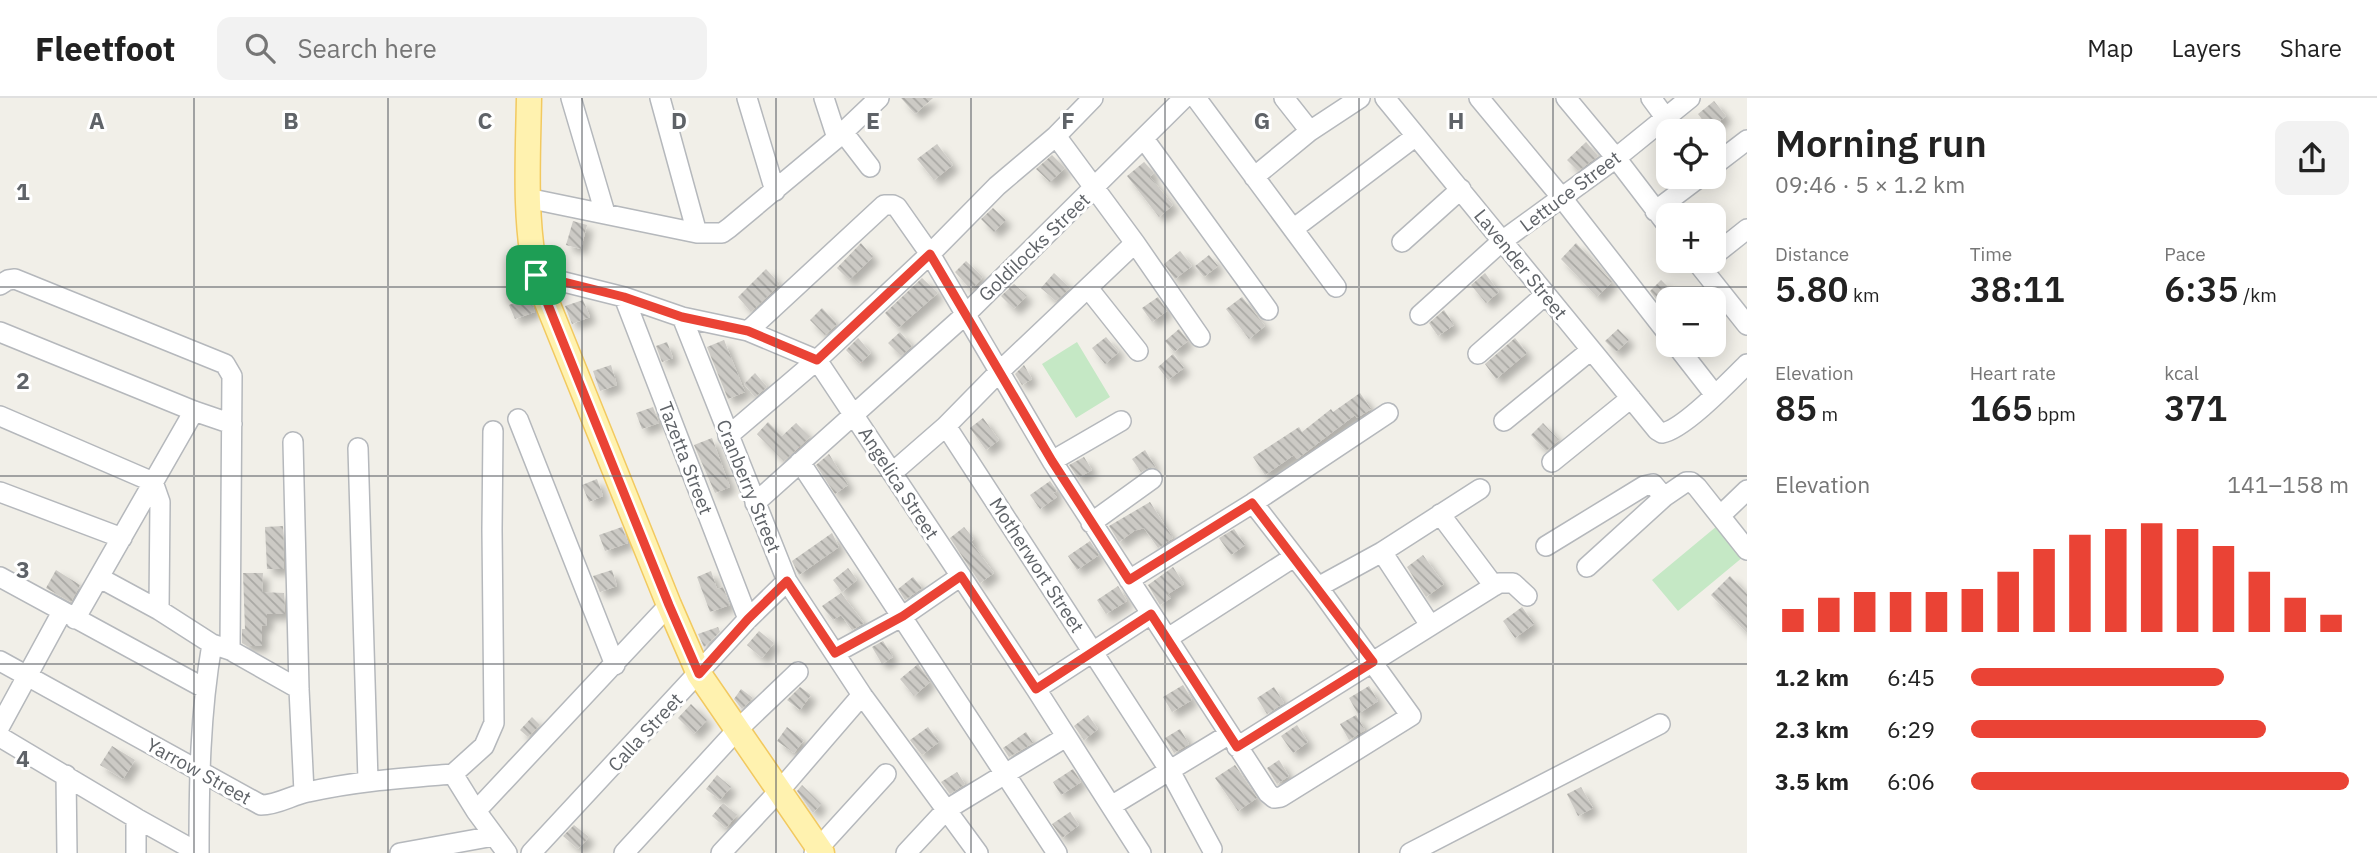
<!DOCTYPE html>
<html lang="en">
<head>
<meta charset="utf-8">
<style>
  :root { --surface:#fff; --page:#f2f2f2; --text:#222; --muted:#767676; --line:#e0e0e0; --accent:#ea4335 }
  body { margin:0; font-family:"IBM Plex Sans",sans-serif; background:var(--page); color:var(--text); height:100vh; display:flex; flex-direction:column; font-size:26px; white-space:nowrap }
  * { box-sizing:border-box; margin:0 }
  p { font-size:23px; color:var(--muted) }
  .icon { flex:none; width:38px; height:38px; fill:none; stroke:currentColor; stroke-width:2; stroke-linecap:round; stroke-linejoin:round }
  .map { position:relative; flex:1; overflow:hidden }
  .panel { display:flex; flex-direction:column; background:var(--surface); width:630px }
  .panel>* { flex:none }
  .controls { position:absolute; left:1656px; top:21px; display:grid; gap:14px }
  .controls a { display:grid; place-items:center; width:70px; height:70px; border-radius:14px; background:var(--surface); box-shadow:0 4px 18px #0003; font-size:35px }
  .pin { position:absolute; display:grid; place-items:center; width:60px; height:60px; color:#fff; margin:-30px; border-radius:14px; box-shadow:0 4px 10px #0006 }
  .round { display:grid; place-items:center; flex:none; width:74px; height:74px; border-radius:14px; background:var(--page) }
  .summary { display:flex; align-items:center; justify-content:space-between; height:119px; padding:0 28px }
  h1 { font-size:38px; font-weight:600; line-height:52px }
  .stats { display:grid; grid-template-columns:repeat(3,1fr); gap:10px; height:119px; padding:7px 28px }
  .stats div { display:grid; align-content:center }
  .stats b { font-size:35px; font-weight:600 }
  .stats small { font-size:19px; font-weight:400 }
  .stats p { font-size:19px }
  .chart { height:196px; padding:14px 28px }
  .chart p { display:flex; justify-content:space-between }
  .chart svg { width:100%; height:126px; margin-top:7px; stroke:var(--accent); stroke-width:6 }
  ul { padding:0 28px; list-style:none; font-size:23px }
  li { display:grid; grid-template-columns:112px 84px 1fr; align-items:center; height:52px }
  li i { height:18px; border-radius:9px; background:var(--accent) }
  header { display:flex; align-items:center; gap:42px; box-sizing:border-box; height:98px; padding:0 35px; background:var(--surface); border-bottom:2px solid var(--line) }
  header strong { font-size:33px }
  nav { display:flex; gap:38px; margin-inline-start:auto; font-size:24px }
  .search { width:490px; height:63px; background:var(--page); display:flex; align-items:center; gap:18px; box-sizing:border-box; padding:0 24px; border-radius:14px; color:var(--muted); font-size:26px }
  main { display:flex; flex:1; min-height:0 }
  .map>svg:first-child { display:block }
  .garden { fill:#c5e8c5 }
  .building { fill:url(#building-back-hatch); filter:url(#shadow) }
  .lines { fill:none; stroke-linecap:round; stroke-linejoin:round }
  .minor-casing { stroke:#b5b8bc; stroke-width:22 }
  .major-casing { stroke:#f2c960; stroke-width:27 }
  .minor { stroke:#fff; stroke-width:19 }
  .major { stroke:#fff2af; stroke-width:24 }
  .route-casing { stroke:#fff; stroke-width:14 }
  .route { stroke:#ea4335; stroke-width:9 }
  .grid { fill:none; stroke:#5f6368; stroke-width:2; stroke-opacity:0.55 }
  .labels { text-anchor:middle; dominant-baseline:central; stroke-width:6; stroke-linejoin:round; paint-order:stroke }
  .street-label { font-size:19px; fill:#5f6368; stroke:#fff }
  .grid-label { font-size:23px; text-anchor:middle; font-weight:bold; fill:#5f6368; stroke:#fff; stroke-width:6; stroke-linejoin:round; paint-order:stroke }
</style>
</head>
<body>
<header>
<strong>Fleetfoot</strong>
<div class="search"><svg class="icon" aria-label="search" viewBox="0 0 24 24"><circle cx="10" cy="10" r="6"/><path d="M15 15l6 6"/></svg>Search here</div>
<nav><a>Map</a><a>Layers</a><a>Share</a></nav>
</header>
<main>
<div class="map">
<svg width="1747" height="755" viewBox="0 0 1747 755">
  <defs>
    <pattern id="building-back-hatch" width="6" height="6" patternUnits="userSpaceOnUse" patternTransform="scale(1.75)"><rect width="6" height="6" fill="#cccac5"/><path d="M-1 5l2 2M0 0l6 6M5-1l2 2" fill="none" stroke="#a9a8a4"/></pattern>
    <filter id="shadow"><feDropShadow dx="6" dy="6" stdDeviation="3.5" flood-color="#0004"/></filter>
  </defs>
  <rect width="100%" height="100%" fill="#f1efe8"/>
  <!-- garden -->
  <path class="garden" d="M1077,244L1110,299L1076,320L1042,266Z
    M1717,428L1743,459L1678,513L1652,482Z"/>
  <!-- building -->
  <path class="building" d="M901,0H933L915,16Z
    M1714,3L1726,18L1710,31L1698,16Z
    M1586,44L1598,58L1578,73L1567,62Z
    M937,46L953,67L934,82L917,61Z
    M1052,57L1065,70L1050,84L1036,71Z
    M1144,64L1154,75L1150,79L1173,107L1159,119L1127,78Z
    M993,110L1006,122L994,134L981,121Z
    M573,123L587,127L581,151L566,147Z
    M861,145L873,159L849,182L837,170Z
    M1576,145L1612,184L1597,199L1561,161Z
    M1180,153L1192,168L1175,181L1164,166Z
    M1209,157L1218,168L1204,179L1195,168Z
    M966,163L983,179L971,192L955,174Z
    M766,171L780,186L751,214L738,199Z
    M1054,175L1070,190L1056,203L1041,190Z
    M1485,175L1499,194L1486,205L1471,187Z
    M922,180L938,195L898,230L885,215Z
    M1661,182L1673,194V199L1668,201L1662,209L1650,193Z
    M1014,186L1027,198L1014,211L1001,198Z
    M529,199L535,214L515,221L509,207Z
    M1158,199L1167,213L1152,224L1142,210Z
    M1242,199L1265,228L1249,241L1226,211Z
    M583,202L590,219L572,226L565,208Z
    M822,210L837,226L825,237L810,222Z
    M1444,212L1454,227L1438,238L1429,225Z
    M1179,231L1188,243L1174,254L1165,243Z
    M1618,231L1629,242L1616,254L1605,243Z
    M900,234L912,248L901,258L888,245Z
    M1106,239L1119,254L1105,266L1092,250Z
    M858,240L871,255L859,266L846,252Z
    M1515,240L1527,255L1496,281L1485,266Z
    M724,242L745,294L728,301L707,249Z
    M667,244L673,260L662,264L656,248Z
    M1173,256L1184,270L1168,282L1158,269Z
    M611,267L617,287L600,293L593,273Z
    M1024,267L1032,281L1022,287L1015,276Z
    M755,275L767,289L755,299L744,286Z
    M1360,295L1371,311L1357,320L1355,317L1297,361L1294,357L1265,377L1253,359L1299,329L1302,334L1331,311L1333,314Z
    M653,309L659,325L642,331L636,315Z
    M983,320L999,342L986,352L970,330Z
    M768,324L782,338L796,325L810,339L784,363L757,336Z
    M1543,325L1559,342L1546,353L1531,337Z
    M712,340L730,389L715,395L694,347Z
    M1145,352L1156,370L1150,369L1141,374L1132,361Z
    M829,356L848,387L835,396L816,367Z
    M1084,359L1092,372L1078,380L1069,367Z
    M597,381L603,398L589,404L582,387Z
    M1050,383L1057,393L1053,395L1057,399L1040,411L1030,397Z
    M1150,404L1173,440L1158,450L1144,430L1134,433L1119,444L1109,428Z
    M283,428L284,471H267L265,429Z
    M622,429L628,445L605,453L599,437Z
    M964,429L974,441L971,444L994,475L980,485L950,440Z
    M1234,431L1245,447L1231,457L1219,440Z
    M832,435L839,449L799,477L792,463Z
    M1090,443L1099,457L1077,472L1068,458Z
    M1423,457L1444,486L1426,499L1407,469Z
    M1173,469L1184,486L1168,496L1171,500L1160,507L1148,487Z
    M848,470L857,482L842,494L833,482Z
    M56,472L80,487L71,504L46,490Z
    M612,472L617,488L600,494L593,478Z
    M711,473L717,491L723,489L730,507L710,514L697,479Z
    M243,475H263L262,494L284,495L285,516H267V527L262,528V548H247L242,545V531H245Z
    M1730,478L1747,496V535L1711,497Z
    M913,479L922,490L905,502L898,491Z
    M1118,488L1127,503L1106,516L1097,502Z
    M841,495L864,525L852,532L841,517L833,522L822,508Z
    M1522,509L1534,526L1515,540L1503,523Z
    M718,529L720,534L704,549L698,536Z
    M759,533L774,545L762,560L747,547Z
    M883,543L893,559L882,566L872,549Z
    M918,566L930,584L914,598L900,581Z
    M1183,587L1192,602L1172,614L1163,599Z
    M1369,588L1378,603L1358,616L1349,600Z
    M800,589L811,597L800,612L787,602Z
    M1274,589L1284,605L1267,616L1257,600Z
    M741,591L753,600L742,611L734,601Z
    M691,606L707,622L694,636L678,620Z
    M1088,617L1098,631L1084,642L1074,628Z
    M1356,617L1365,632L1349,642L1340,626Z
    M532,619L540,627L528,639L520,632Z
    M1297,627L1308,644L1293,655L1281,638Z
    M787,629L804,642L794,655L777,643Z
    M928,629L939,644L922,657L910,642Z
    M1180,631L1189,646L1174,655L1165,640Z
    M1026,634L1033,645L1009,659L1003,650Z
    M112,648L135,662L123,681L100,667Z
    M1279,662L1289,678L1277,686L1267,670Z
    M1235,667L1257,700L1238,713L1215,680Z
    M1073,671L1081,684L1061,697L1053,684Z
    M957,674L965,686L950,696L941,684Z
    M717,677L731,689L720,702L706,691Z
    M802,687L821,706L813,715L797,693Z
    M1581,689L1593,710L1578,718L1567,696Z
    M723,705L737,717L726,730L712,718Z
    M1070,714L1079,727L1062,740L1052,726Z
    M574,727L589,739L578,751L563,738Z"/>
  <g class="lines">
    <defs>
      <path id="minor" d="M571,0L605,115
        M660,0L697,135
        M747,0L775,93
        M824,0L837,40
        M1196,0L1336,189
        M1284,0L1310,33
        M1385,0L1657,332L1662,335C1683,332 1730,283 1747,266
        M1479,0L1562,100L1668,236
        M1566,0L1616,60L1668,128
        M1651,0L1665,19
        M843,34L870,69
        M1056,38L1135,145L1200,239
        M1144,41L1268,212
        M1713,68L1747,42
        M1254,79L1310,33L1360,0
        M527,100L697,135H722L729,130L837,40L879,0
        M1655,113L1700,79
        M1293,131L1416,38
        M1402,144L1461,91
        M1713,158L1747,131
        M1696,163L1747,227
        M536,177L624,199L682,219L748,233L817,262L1036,591L1141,755
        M0,187L8,182L15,181L225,266L232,278L230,552
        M1088,190L1138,253
        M624,199L748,521
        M1420,217L1502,143L1616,60L1690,0
        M682,219L787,483L862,597L978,755
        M748,233L884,107H893L897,109L930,156L1052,363L1268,695L1274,700L1281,699L1411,618L1318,489L1253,405
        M0,234L194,313L232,326
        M1676,247L1715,297
        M1478,256L1545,197
        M0,318L153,384L160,404L159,512
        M518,321L615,567
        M1504,323L1591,252
        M946,328L1170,673L1212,751
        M728,338L817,262L930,156L997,88L1056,38L1093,0
        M293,344L299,591L304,694
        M358,350L368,683
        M1052,363L1121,323
        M800,364L1057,755
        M1552,364L1631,300
        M892,375L946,328L1000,273L1135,145
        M0,394L122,440
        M755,405L965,217L1184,0
        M1721,417L1747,392
        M1091,425L1152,381
        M1546,448L1644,388L1653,386L1664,399
        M1382,454L1430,527
        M1587,469L1664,399L1686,384H1691L1697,389L1747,452
        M0,479L204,590
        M100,480L159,512L212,546L230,552L299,591
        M1129,482L1253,405L1388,315
        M1494,488L1499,485H1513L1527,498
        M1318,489L1382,454L1480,391
        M75,521L194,313
        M1168,540L1294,459
        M835,555L903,518L961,478
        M0,563L261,707C278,707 292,697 308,694C356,683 404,680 453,676L476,713L507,755
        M1036,591L1151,516
        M0,628L62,514
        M0,639L136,720L199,755
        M1237,649L1494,488L1440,416
        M453,676L484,648L494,625L492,432L493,333
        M66,677L67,755
        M1111,708L1228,637
        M476,713L669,507
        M136,755V720
        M199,755C199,685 200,615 212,546
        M400,755L494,738
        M531,755L748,521L787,483
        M624,755L736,633L798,574
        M721,755L780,692L862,597
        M814,755L886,676
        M906,755L946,712L1066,639
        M1410,755L1660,626"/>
      <path id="major" d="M529,0C528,59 524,119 536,177L669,507L699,576L822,755"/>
    </defs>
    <!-- minor casing -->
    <use href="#minor" class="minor-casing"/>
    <!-- major casing -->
    <use href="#major" class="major-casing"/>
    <!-- minor -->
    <use href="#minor" class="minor"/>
    <!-- major -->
    <use href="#major" class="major"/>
  </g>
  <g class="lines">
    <defs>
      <path id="route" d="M930,156L1052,363L1129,482L1252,405L1373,564L1237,649L1151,516L1036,591L961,478L903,518L835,555L787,483L748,521L699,576L669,507L536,177L624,199L682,219L748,233L817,262Z"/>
    </defs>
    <!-- route casing -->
    <use href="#route" class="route-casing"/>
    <!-- route -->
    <use href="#route" class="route"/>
  </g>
  <!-- grid -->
  <path class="grid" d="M194,0V755M388,0V755M582,0V755M776,0V755M971,0V755M1165,0V755M1359,0V755M1553,0V755M0,189H1747M0,378H1747M0,566H1747"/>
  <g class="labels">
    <!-- street labels -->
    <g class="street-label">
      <text transform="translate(1570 93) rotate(-37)">Lettuce Street</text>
      <text transform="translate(1034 149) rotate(-44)">Goldilocks Street</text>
      <text transform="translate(1521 166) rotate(51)">Lavender Street</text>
      <text transform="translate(686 360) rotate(69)">Tazetta Street</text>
      <text transform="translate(899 385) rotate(57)">Angelica Street</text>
      <text transform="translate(749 388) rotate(68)">Cranberry Street</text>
      <text transform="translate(1037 467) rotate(57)">Motherwort Street</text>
      <text transform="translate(645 634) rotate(-47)">Calla Street</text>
      <text transform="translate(199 673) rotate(29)">Yarrow Street</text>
    </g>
  </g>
  <g class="grid-label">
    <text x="97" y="31">A</text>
    <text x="291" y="31">B</text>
    <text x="485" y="31">C</text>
    <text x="679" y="31">D</text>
    <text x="873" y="31">E</text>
    <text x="1068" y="31">F</text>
    <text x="1262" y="31">G</text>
    <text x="1456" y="31">H</text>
    <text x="23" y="102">1</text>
    <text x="23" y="291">2</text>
    <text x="23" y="480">3</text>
    <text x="23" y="669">4</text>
  </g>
</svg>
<div class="controls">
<a><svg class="icon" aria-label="locate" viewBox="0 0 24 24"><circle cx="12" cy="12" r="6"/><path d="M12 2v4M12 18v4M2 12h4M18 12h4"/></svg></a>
<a>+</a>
<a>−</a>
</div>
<div class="pin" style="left:536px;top:177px;background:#1e9e55"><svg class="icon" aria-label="arrive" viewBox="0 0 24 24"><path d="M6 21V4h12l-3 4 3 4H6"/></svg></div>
</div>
<section class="panel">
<div class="summary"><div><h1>Morning run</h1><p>09:46 · 5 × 1.2 km</p></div><a class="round"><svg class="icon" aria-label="share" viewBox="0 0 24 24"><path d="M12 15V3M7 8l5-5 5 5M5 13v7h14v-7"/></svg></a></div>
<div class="stats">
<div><p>Distance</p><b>5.80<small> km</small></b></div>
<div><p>Time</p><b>38:11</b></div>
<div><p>Pace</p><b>6:35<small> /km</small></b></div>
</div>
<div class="stats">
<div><p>Elevation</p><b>85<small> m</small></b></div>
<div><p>Heart rate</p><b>165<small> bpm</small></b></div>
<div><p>kcal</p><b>371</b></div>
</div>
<div class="chart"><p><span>Elevation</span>141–158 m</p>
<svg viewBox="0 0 160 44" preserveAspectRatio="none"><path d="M5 44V36M15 44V32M25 44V30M35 44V30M45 44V30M55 44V29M65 44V23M75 44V15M85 44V10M95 44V8M105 44V6M115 44V8M125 44V14M135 44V23M145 44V32M155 44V38"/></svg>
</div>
<ul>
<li><b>1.2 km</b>6:45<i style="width:67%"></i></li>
<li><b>2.3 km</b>6:29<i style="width:78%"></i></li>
<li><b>3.5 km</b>6:06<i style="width:100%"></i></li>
</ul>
</section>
</main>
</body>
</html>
